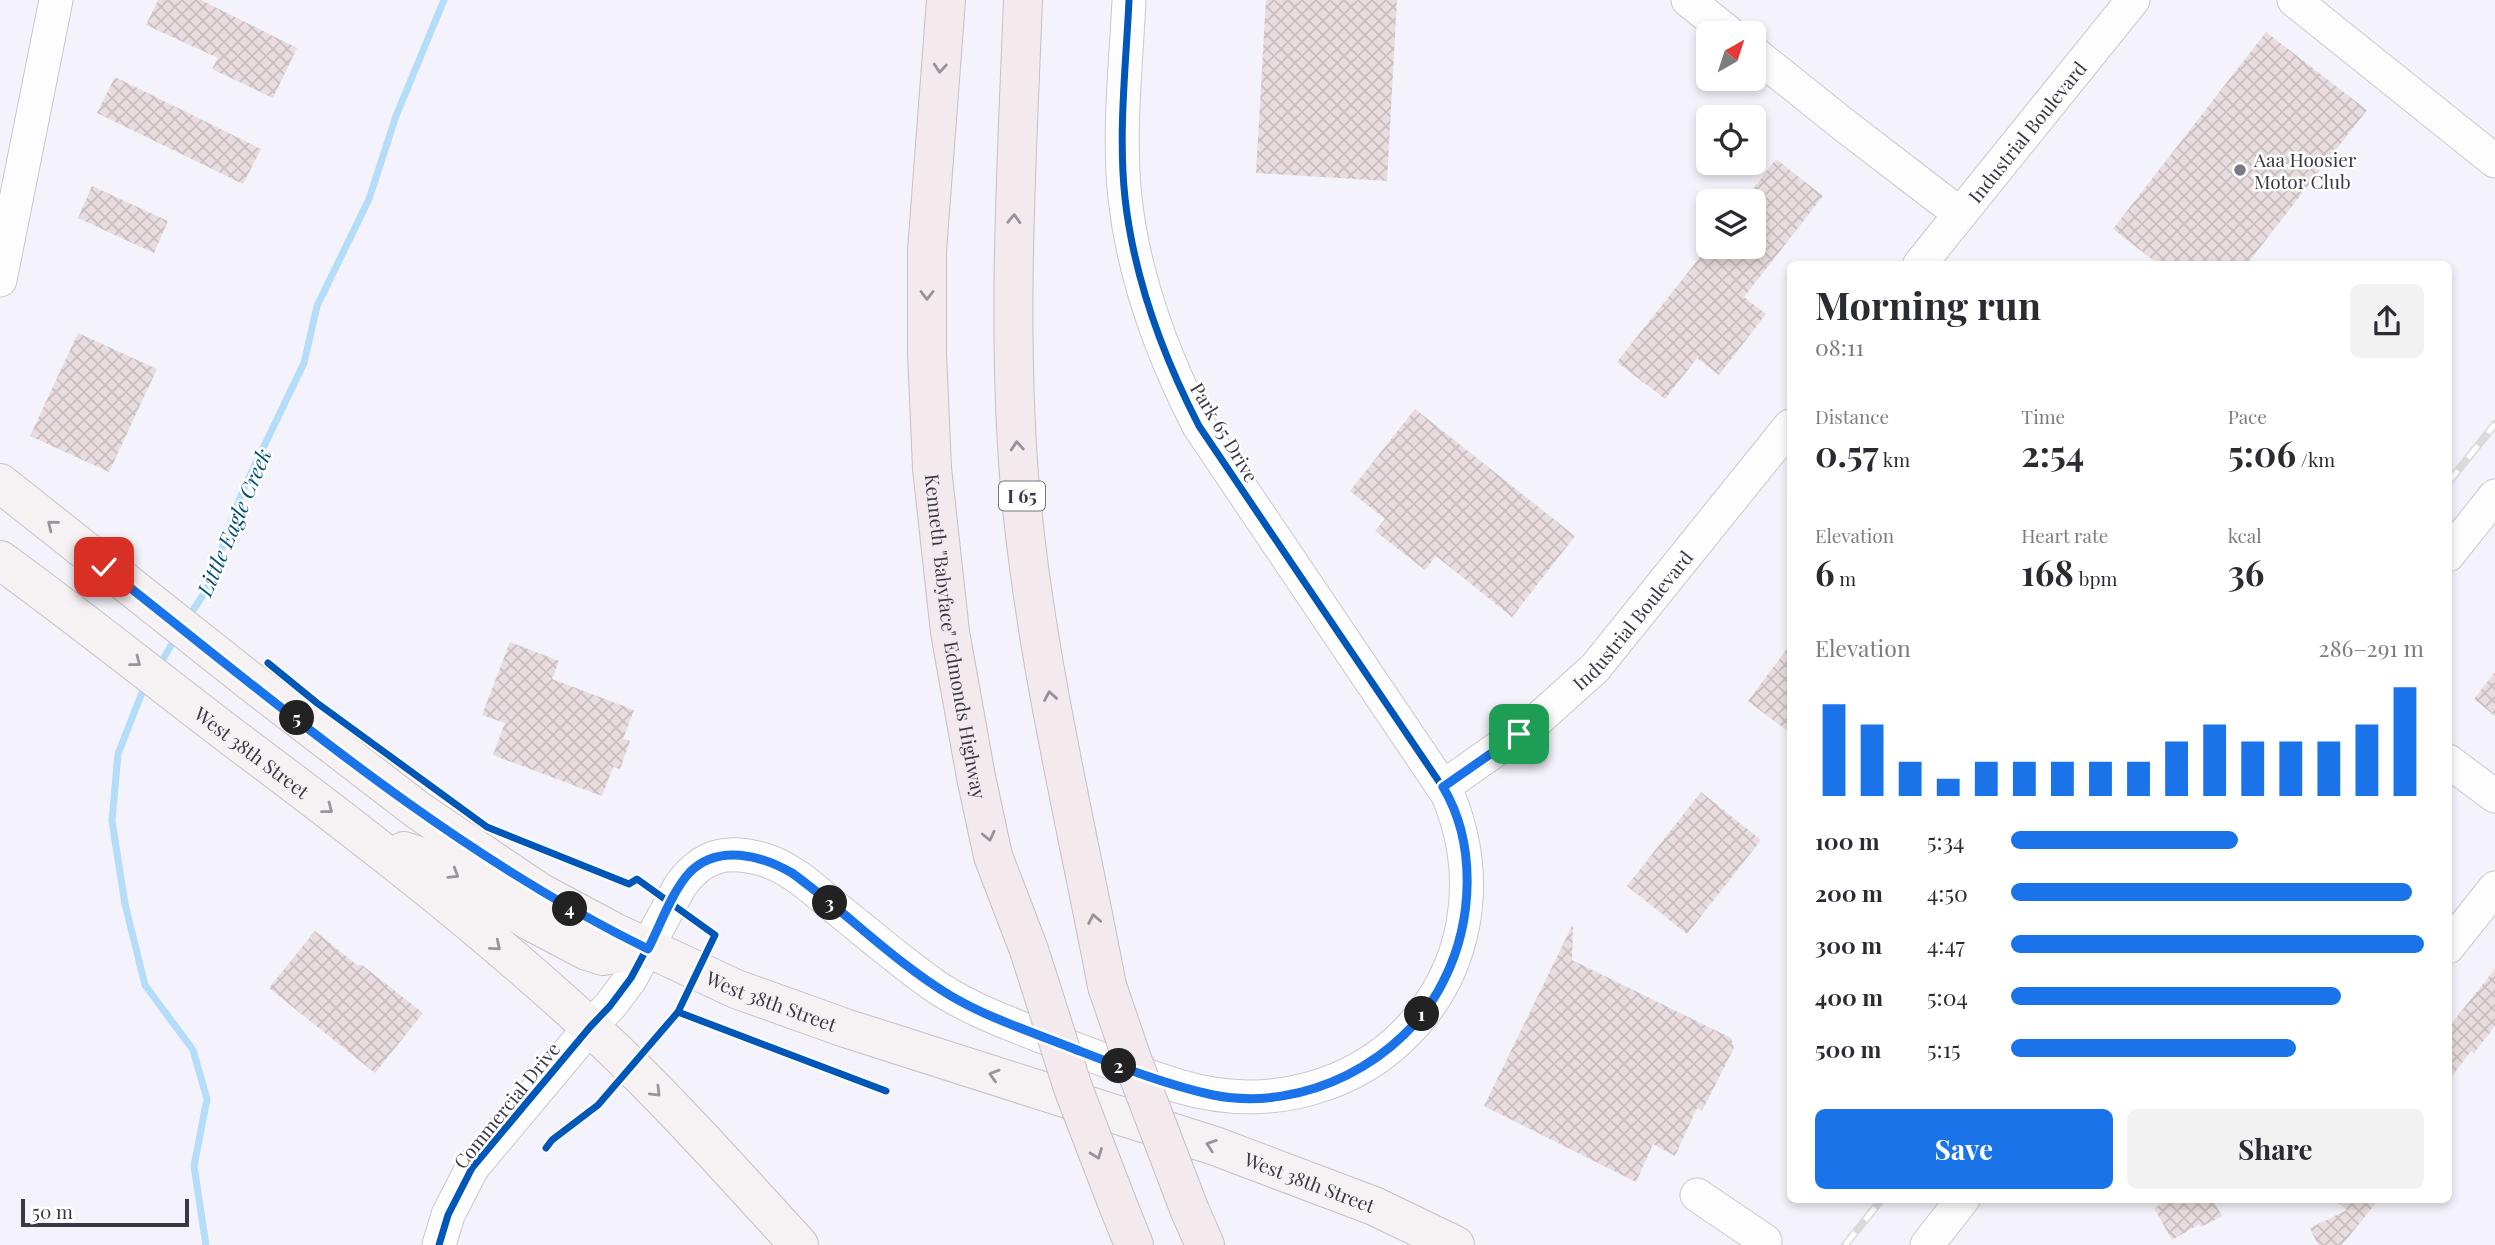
<!DOCTYPE html>
<html lang="en">
<head>
<meta charset="utf-8">
<style>
  :root { --surface:#fff; --page:#f2f2f3; --text:#2b2b33; --muted:#7c7c81; --accent:#1a73e8 }
  body { margin:0; font-family:"Playfair Display",serif; background:var(--page); color:var(--text); height:100vh; display:flex; flex-direction:column; font-size:26px; white-space:nowrap }
  * { box-sizing:border-box; margin:0 }
  p { font-size:23px; color:var(--muted) }
  .icon { flex:none; width:38px; height:38px; fill:none; stroke:currentColor; stroke-width:2; stroke-linecap:round; stroke-linejoin:round }
  .map { position:relative; flex:1; overflow:hidden }
  .drawer { position:absolute; left:1787px; top:261px; width:665px; height:942px; display:flex; flex-direction:column; background:var(--surface); border-radius:10px; box-shadow:0 4px 10px #0003 }
  .drawer>* { flex:none }
  .needle { width:46px; rotate:39deg }
  .controls { position:absolute; left:1696px; top:21px; display:grid; gap:14px }
  .controls a { display:grid; place-items:center; width:70px; height:70px; border-radius:10px; background:var(--surface); box-shadow:0 4px 10px #0003; font-size:35px }
  .scale { position:absolute; left:21px; bottom:18px; width:168px; box-sizing:border-box; padding-left:7px; border:4px solid #3a3846; border-top:0; font-size:19px; line-height:24px; white-space:nowrap; color:#3a3846; -webkit-text-stroke:5px #fff; paint-order:stroke }
  .pin { position:absolute; display:grid; place-items:center; width:60px; height:60px; color:#fff; margin:-30px; border-radius:14px; box-shadow:0 4px 10px #0006 }
  .km { position:absolute; width:35px; height:35px; margin:-18px; border-radius:50%; background:#222; color:#fff; font-size:19px; line-height:35px; text-align:center }
  .round { display:grid; place-items:center; flex:none; width:74px; height:74px; border-radius:10px; background:var(--page) }
  .head { display:flex; align-items:center; justify-content:space-between; height:119px; padding:0 28px }
  h1 { font-size:38px; font-weight:700; line-height:52px }
  .figures { display:grid; grid-template-columns:repeat(3,1fr); gap:10px; height:119px; padding:7px 28px }
  .figures div { display:grid; align-content:center }
  .figures b { font-size:35px; font-weight:700 }
  .figures small { font-size:19px; font-weight:400 }
  .figures p { font-size:19px }
  .chart { height:196px; padding:14px 28px }
  .chart p { display:flex; justify-content:space-between }
  .chart svg { width:100%; height:126px; margin-top:7px; stroke:var(--accent); stroke-width:6 }
  .button { display:flex; gap:14px; margin-top:auto; padding:14px 28px }
  .button a { flex:1; height:80px; border-radius:10px; background:var(--accent); color:#fff; font-size:28px; font-weight:700; line-height:80px; text-align:center }
  .button a+a { background:var(--page); color:var(--text) }
  ul { padding:0 28px; list-style:none; font-size:23px }
  li { display:grid; grid-template-columns:112px 84px 1fr; align-items:center; height:52px }
  li i { height:18px; border-radius:9px; background:var(--accent) }
  .map>svg:first-child { display:block }
  .lines { fill:none; stroke-linecap:round; stroke-linejoin:round }
  .stream { stroke:#b4ddf9; stroke-width:7 }
  .building { fill:url(#building-cross-hatch) }
  .minor-casing { stroke:#c9c7d1; stroke-width:35 }
  .major-casing { stroke:#c8bfc6; stroke-width:40 }
  .highway-casing { stroke:#c8bfc6; stroke-width:40 }
  .minor { stroke:#fdfdfe; stroke-width:33 }
  .major { stroke:#f6f2f4; stroke-width:38 }
  .highway { stroke:#f2eaed; stroke-width:38 }
  .rail-casing { stroke:#dadadc; stroke-width:8 }
  .rail { stroke:#fff; stroke-width:5; stroke-dasharray:16; stroke-linecap:butt }
  .highway-bridge-casing { stroke:#c8bfc6; stroke-width:40; stroke-linecap:butt }
  .highway-bridge { stroke:#f2eaed; stroke-width:38 }
  .cycleway-casing { stroke:#fff; stroke-width:11 }
  .cycleway { stroke:#0057b8; stroke-width:7 }
  .oneway { stroke:#96919a }
  .oneway2 { stroke:#98959d }
  .route-casing { stroke:#fff; stroke-width:14 }
  .route { stroke:#1a73e8; stroke-width:9 }
  .poi-dot { fill:#7b7985; stroke:#fff; stroke-width:2.5 }
  .labels { text-anchor:middle; dominant-baseline:central; stroke-width:5; stroke-linejoin:round; paint-order:stroke }
  .shield { fill:#fff; stroke:#75747e; stroke-width:2 }
  .shield-label { font-size:18px; font-weight:bold; fill:#3a3846 }
  .street-label { font-size:19px; fill:#3a3846; stroke:#fff }
  .poi-label { font-size:19px; fill:#3a3846; stroke:#fff; text-anchor:start }
  .water-label { font-size:21px; font-style:italic; fill:#005071; stroke:#fff }
</style>
</head>
<body>
<div class="map">
<svg width="2495" height="1245" viewBox="0 0 2495 1245">
  <defs>
    <pattern id="building-cross-hatch" width="8" height="8" patternUnits="userSpaceOnUse" patternTransform="scale(1.75)"><rect width="8" height="8" fill="#e8dcde"/><path d="M0 0l8 8M0 8l8-8" fill="none" stroke="#c8bec0"/></pattern>
  </defs>
  <rect width="100%" height="100%" fill="#f4f2fa"/>
  <g class="lines">
    <!-- stream -->
    <path class="stream" d="M188,618L207,589L243,490L304,363L317,306L369,199L396,116L444,0
      M159,666L176,637
      M147,685L141,695L118,754L112,821L125,904L145,985L193,1050L207,1099L194,1166L206,1245"/>
  </g>
  <!-- building -->
  <path class="building" d="M158,0H201L297,48L273,98L212,69L218,58L146,25Z
    M1266,0H1397L1387,181L1256,173Z
    M2266,32L2367,110L2247,264H2158L2113,229Z
    M115,77L261,149L243,184L97,113Z
    M1776,159L1823,196L1744,297L1766,314L1719,375L1697,358L1665,399L1617,362L1708,247H1754V201H1744Z
    M92,186L168,221L154,253L78,218Z
    M78,333L157,369L109,472L30,436Z
    M1415,409L1575,536L1512,617L1436,556L1425,570L1375,531L1385,519L1350,491Z
    M510,642L559,661L552,679L634,710L623,739L630,741L620,769L613,767L602,796L493,755L505,723L482,715Z
    M1790,645V733L1748,701Z
    M2495,672V716L2474,699Z
    M1701,792L1761,840L1687,934L1627,886Z
    M1573,924L1572,960L1731,1038L1734,1048L1702,1111L1697,1108L1675,1156L1653,1144L1636,1182L1484,1106Z
    M315,931L357,965H362L423,1013L375,1073L269,988Z
    M2495,969V1026L2474,1053L2471,1051L2448,1081V1028Z
    M2172,1199H2212L2222,1216L2201,1227L2199,1224L2172,1240L2154,1208Z
    M2333,1199H2379L2342,1245H2318L2310,1228L2347,1210Z"/>
  <g class="lines">
    <defs>
      <g id="minor">
        <path d="M1688,0L1729,33"/>
        <path d="M2294,0L2495,161"/>
        <path d="M1754,53L1844,125L1960,214"/>
        <path id="s1" d="M1920,264L2133,0"/>
        <path d="M0,280L56,0"/>
        <path d="M2448,555L2495,496"/>
        <path d="M2448,761L2495,796"/>
        <path id="s2" d="M1443,787L1535,722L1595,668L1790,426"/>
        <path d="M2448,947L2495,888"/>
        <path d="M1697,1195L1765,1241"/>
        <path d="M439,1245L448,1215L472,1168L590,1027L610,1006L631,978L680,886C703,854 728,849 765,860C793,869 814,890 836,908C870,935 903,964 938,988C975,1012 1016,1026 1056,1042C1097,1057 1137,1073 1178,1086C1362,1141 1522,976 1448,795L1199,426C1162,354 1134,279 1125,198C1118,133 1126,65 1129,0"/>
        <path d="M1927,1245L1963,1199"/>
      </g>
      <g id="major">
        <path id="s3" d="M0,483L255,685L419,811L541,893L614,932L736,989L845,1028L1215,1146L1374,1206L1455,1245"/>
        <path id="s4" d="M0,560C80,618 157,680 236,740C358,831 478,924 590,1027C664,1095 731,1171 799,1245"/>
        <path d="M404,851L432,860L530,921L587,951L603,956L648,949"/>
      </g>
      <g id="highway">
        <path id="s5" d="M946,0L927,251V353L932,468L950,632L976,777L993,856L1029,950"/>
        <path d="M1023,0C1017,159 1007,317 1019,475C1033,647 1075,817 1107,986"/>
        <path d="M1116,1200L1134,1245"/>
        <path d="M1190,1211L1205,1245"/>
      </g>
    </defs>
    <!-- minor casing -->
    <use href="#minor" class="minor-casing"/>
    <!-- major casing -->
    <use href="#major" class="major-casing"/>
    <!-- highway casing -->
    <use href="#highway" class="highway-casing"/>
    <!-- minor -->
    <use href="#minor" class="minor"/>
    <!-- major -->
    <use href="#major" class="major"/>
    <!-- highway -->
    <use href="#highway" class="highway"/>
    <defs>
      <path id="rail" d="M2448,483L2495,424
        M1845,1245L1882,1199"/>
    </defs>
    <!-- rail casing -->
    <use href="#rail" class="rail-casing"/>
    <!-- rail -->
    <use href="#rail" class="rail"/>
    <defs>
      <path id="highway-bridge" d="M1029,950L1073,1088L1116,1200
        M1107,986L1132,1059L1190,1211"/>
    </defs>
    <!-- highway-bridge casing -->
    <use href="#highway-bridge" class="highway-bridge-casing"/>
    <!-- highway-bridge -->
    <use href="#highway-bridge" class="highway-bridge"/>
    <defs>
      <path id="cycleway" d="M268,663L317,703L487,827L629,884L637,879L715,935L678,1012
        M546,1148L552,1140L598,1105L678,1012L886,1091
        M439,1245L448,1215L472,1168L590,1027L610,1006L631,978L680,886C703,854 728,849 765,860C793,869 814,890 836,908C870,935 903,964 938,988C975,1012 1016,1026 1056,1042C1097,1057 1137,1073 1178,1086C1362,1141 1522,976 1448,795L1199,426C1162,354 1134,279 1125,198C1118,133 1126,65 1129,0"/>
    </defs>
    <!-- cycleway casing -->
    <use href="#cycleway" class="cycleway-casing"/>
    <!-- cycleway -->
    <use href="#cycleway" class="cycleway"/>
  </g>
  <!-- one-way arrows -->
  <defs><path id="oneway-chevron" d="M-2-3.5L2.5 0L-2 3.5" fill="none" stroke-width="1.6" stroke-linecap="round" stroke-linejoin="round" transform="scale(1.75)"/></defs>
  <g class="oneway">
    <use href="#oneway-chevron" transform="translate(940 68) rotate(95)"/>
    <use href="#oneway-chevron" transform="translate(1014 219) rotate(-88)"/>
    <use href="#oneway-chevron" transform="translate(927 295) rotate(90)"/>
    <use href="#oneway-chevron" transform="translate(1017 446) rotate(-94)"/>
    <use href="#oneway-chevron" transform="translate(1050 696) rotate(-100)"/>
    <use href="#oneway-chevron" transform="translate(989 836) rotate(77)"/>
    <use href="#oneway-chevron" transform="translate(1094 919) rotate(-101)"/>
    <use href="#oneway-chevron" transform="translate(1097 1154) rotate(69)"/>
  </g>
  <g class="oneway2">
    <use href="#oneway-chevron" transform="translate(52 525) rotate(-141)"/>
    <use href="#oneway-chevron" transform="translate(136 662) rotate(38)"/>
    <use href="#oneway-chevron" transform="translate(328 809) rotate(38)"/>
    <use href="#oneway-chevron" transform="translate(454 874) rotate(32)"/>
    <use href="#oneway-chevron" transform="translate(496 946) rotate(40)"/>
    <use href="#oneway-chevron" transform="translate(994 1075) rotate(-163)"/>
    <use href="#oneway-chevron" transform="translate(656 1092) rotate(45)"/>
    <use href="#oneway-chevron" transform="translate(1211 1145) rotate(-161)"/>
  </g>
  <g class="lines">
    <defs>
      <path id="route" d="M104,567C278,704 448,851 648,949C660,926 672,891 690,872C718,844 761,855 792,873C846,912 893,961 951,996C990,1019 1035,1033 1077,1050C1121,1067 1167,1085 1213,1095C1303,1113 1404,1062 1444,980C1473,922 1477,844 1443,787L1519,734"/>
    </defs>
    <!-- route casing -->
    <use href="#route" class="route-casing"/>
    <!-- route -->
    <use href="#route" class="route"/>
  </g>
  <!-- markers -->
  <circle class="poi-dot" cx="2240" cy="170" r="7"/>
  <g class="labels">
    <!-- shield labels -->
    <rect class="shield" x="999" y="481.5" width="46" height="29" rx="5"/>
    <g class="shield-label">
      <text x="1022" y="496">I 65</text>
    </g>
    <!-- street labels -->
    <g class="street-label">
      <text stroke="none"><textPath href="#s1" startOffset="170">Industrial Boulevard</textPath></text>
      <text transform="translate(1225 432) rotate(59)">Park 65 Drive</text>
      <text stroke="none"><textPath href="#s2" startOffset="254">Industrial Boulevard</textPath></text>
      <text stroke="none"><textPath href="#s5" startOffset="639">Kenneth "Babyface" Edmonds Highway</textPath></text>
      <text stroke="none"><textPath href="#s4" startOffset="317">West 38th Street</textPath></text>
      <text stroke="none"><textPath href="#s3" startOffset="934">West 38th Street</textPath></text>
      <text transform="translate(506 1105) rotate(-51)">Commercial Drive</text>
      <text stroke="none"><textPath href="#s3" startOffset="1502">West 38th Street</textPath></text>
    </g>
    <!-- poi labels -->
    <g class="poi-label">
      <text x="2254" y="159">Aaa Hoosier<tspan x="2254" dy="22">Motor Club</tspan></text>
    </g>
    <!-- water labels -->
    <g class="water-label">
      <text transform="translate(233 522) rotate(-67)">Little Eagle Creek</text>
    </g>
  </g>
</svg>
<div class="controls">
<a><svg class="needle" viewBox="-14 -14 28 28"><path d="M0-13l5 13h-10z" fill="#e53935"/><path d="M0 13l5-13h-10z" fill="#7c7c81"/></svg></a>
<a><svg class="icon" aria-label="locate" viewBox="0 0 24 24"><circle cx="12" cy="12" r="6"/><path d="M12 2v4M12 18v4M2 12h4M18 12h4"/></svg></a>
<a><svg class="icon" aria-label="layers" viewBox="0 0 24 24"><path d="M12 4l9 5-9 5-9-5zM3 14l9 5 9-5"/></svg></a>
</div>
<div class="scale">50 m</div>
<div class="pin" style="left:1519px;top:734px;background:#1e9e55"><svg class="icon" aria-label="arrive" viewBox="0 0 24 24"><path d="M6 21V4h12l-3 4 3 4H6"/></svg></div>
<div class="pin" style="left:104px;top:567px;background:#d93025"><svg class="icon" aria-label="check" viewBox="0 0 24 24"><path d="M5 12l5 5 9-10"/></svg></div>
<b class="km" style="left:1422px;top:1014px">1</b>
<b class="km" style="left:1119px;top:1066px">2</b>
<b class="km" style="left:830px;top:903px">3</b>
<b class="km" style="left:570px;top:909px">4</b>
<b class="km" style="left:297px;top:718px">5</b>
<section class="drawer">
<div class="head"><div><h1>Morning run</h1><p>08:11</p></div><a class="round"><svg class="icon" aria-label="share" viewBox="0 0 24 24"><path d="M12 15V3M7 8l5-5 5 5M5 13v7h14v-7"/></svg></a></div>
<div class="figures">
<div><p>Distance</p><b>0.57<small> km</small></b></div>
<div><p>Time</p><b>2:54</b></div>
<div><p>Pace</p><b>5:06<small> /km</small></b></div>
</div>
<div class="figures">
<div><p>Elevation</p><b>6<small> m</small></b></div>
<div><p>Heart rate</p><b>168<small> bpm</small></b></div>
<div><p>kcal</p><b>36</b></div>
</div>
<div class="chart"><p><span>Elevation</span>286–291 m</p>
<svg viewBox="0 0 160 44" preserveAspectRatio="none"><path d="M5 44V12M15 44V19M25 44V32M35 44V38M45 44V32M55 44V32M65 44V32M75 44V32M85 44V32M95 44V25M105 44V19M115 44V25M125 44V25M135 44V25M145 44V19M155 44V6"/></svg>
</div>
<ul>
<li><b>100 m</b>5:34<i style="width:55%"></i></li>
<li><b>200 m</b>4:50<i style="width:97%"></i></li>
<li><b>300 m</b>4:47<i style="width:100%"></i></li>
<li><b>400 m</b>5:04<i style="width:80%"></i></li>
<li><b>500 m</b>5:15<i style="width:69%"></i></li>
</ul>
<div class="button"><a>Save</a><a>Share</a></div>
</section>
</div>
</body>
</html>
